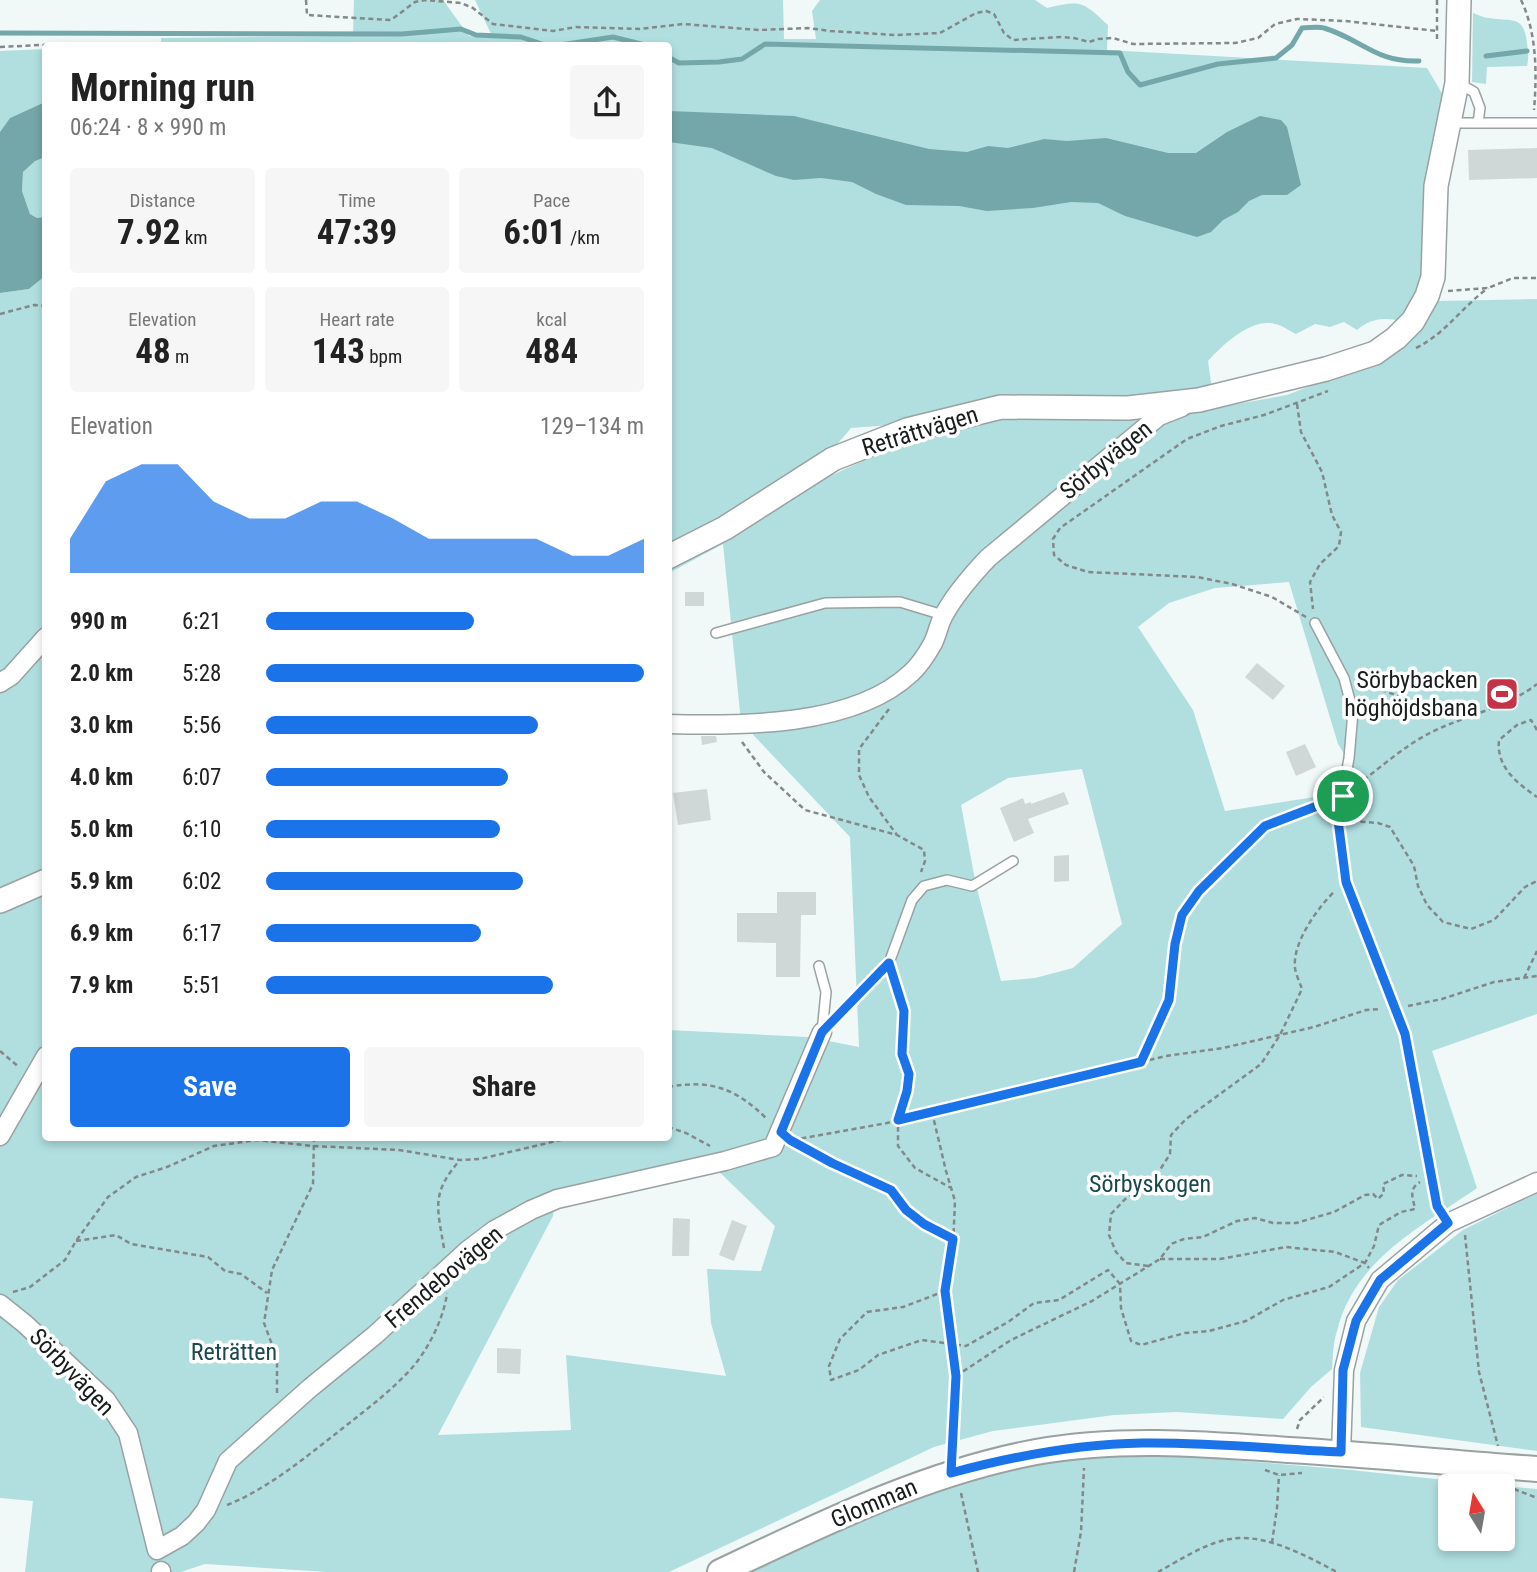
<!DOCTYPE html>
<html lang="en">
<head>
<meta charset="utf-8">
<style>
  :root { --surface:#fff; --page:#f6f6f6; --text:#222; --muted:#767676; --accent:#1a73e8 }
  body { margin:0; font-family:"Roboto Condensed",sans-serif; background:var(--page); color:var(--text); height:100vh; display:flex; flex-direction:column; font-size:26px; white-space:nowrap }
  * { box-sizing:border-box; margin:0 }
  p { font-size:23px; color:var(--muted) }
  .icon { flex:none; width:38px; height:38px; fill:none; stroke:currentColor; stroke-width:2; stroke-linecap:round; stroke-linejoin:round }
  .map { position:relative; flex:1; overflow:hidden }
  .details { position:absolute; left:42px; top:42px; width:630px; height:1099px; display:flex; flex-direction:column; background:var(--surface); border-radius:7px; box-shadow:0 4px 10px #0003 }
  .details>* { flex:none }
  .needle { width:46px; rotate:349deg }
  .fabs { position:absolute; left:1438px; top:1474px; display:grid; gap:14px }
  .fabs a { display:grid; place-items:center; width:77px; height:77px; border-radius:7px; background:var(--surface); box-shadow:0 4px 10px #0003; font-size:35px }
  .pin { position:absolute; display:grid; place-items:center; width:60px; height:60px; color:#fff; margin:-30px; border:4px solid #fff; border-radius:50%; box-shadow:0 2px 7px #0007 }
  .round { display:grid; place-items:center; flex:none; width:74px; height:74px; border-radius:7px; background:var(--page) }
  .headline { display:flex; align-items:center; justify-content:space-between; height:119px; padding:0 28px }
  h1 { font-size:38px; font-weight:700; line-height:52px }
  .stats { display:grid; grid-template-columns:repeat(3,1fr); gap:10px; height:119px; padding:7px 28px }
  .stats div { display:grid; align-content:center; border-radius:7px; background:var(--page); text-align:center }
  .stats b { font-size:35px; font-weight:700 }
  .stats small { font-size:19px; font-weight:400 }
  .stats p { font-size:19px }
  .chart { height:196px; padding:14px 28px }
  .chart p { display:flex; justify-content:space-between }
  .chart svg { width:100%; height:126px; margin-top:7px; fill:var(--accent); opacity:.7 }
  .action { display:flex; gap:14px; margin-top:auto; padding:14px 28px }
  .action a { flex:1; height:80px; border-radius:7px; background:var(--accent); color:#fff; font-size:28px; font-weight:700; line-height:80px; text-align:center }
  .action a+a { background:var(--page); color:var(--text) }
  ul { padding:0 28px; list-style:none; font-size:23px }
  li { display:grid; grid-template-columns:112px 84px 1fr; align-items:center; height:52px }
  li i { height:18px; border-radius:9px; background:var(--accent) }
  .map>svg:first-child { display:block }
  .green { fill:#b1dfe0; fill-rule:evenodd }
  .water { fill:#74a7a9 }
  .lines { fill:none; stroke-linecap:round; stroke-linejoin:round }
  .stream { stroke:#74a7a9; stroke-width:5 }
  .building { fill:#cfd7d7 }
  .service-casing { stroke:#99a1a1; stroke-width:12 }
  .minor-casing { stroke:#99a1a1; stroke-width:21 }
  .tertiary-casing { stroke:#99a1a1; stroke-width:26 }
  .secondary-casing { stroke:#99a1a1; stroke-width:28 }
  .path { stroke:#838888; stroke-width:2.5; stroke-dasharray:5 3.5; stroke-linecap:butt }
  .service { stroke:#fff; stroke-width:9 }
  .minor { stroke:#fff; stroke-width:18 }
  .tertiary { stroke:#fff; stroke-width:23 }
  .secondary { stroke:#fff; stroke-width:24 }
  .route-casing { stroke:#fff; stroke-width:14 }
  .route { stroke:#1a73e8; stroke-width:9 }
  .labels { text-anchor:middle; dominant-baseline:central; stroke-width:7; stroke-linejoin:round; paint-order:stroke }
  .street-label { font-size:24px; fill:#191c1c; stroke:#fff }
  .poi-label { font-size:24px; fill:#191c1c; stroke:#fff; text-anchor:end }
  .park-label { font-size:24px; fill:#1a494b; stroke:#fff }
</style>
</head>
<body>
<div class="map">
<svg width="1537" height="1572" viewBox="0 0 1537 1572">
  <rect width="100%" height="100%" fill="#f0f8f8"/>
  <!-- green -->
  <path class="green" d="M354,0H443L469,36H492L475,0H783L784,39H816L812,11L820,0H1035L1047,8C1082,0 1082,1 1108,25L1107,50L1427,68L1446,100L1431,151L1426,181L1421,296L1402,321C1384,317 1371,318 1357,330L1344,322L1330,327L1315,324L1296,334C1289,331 1282,325 1275,324C1252,317 1222,345 1208,361L1212,389L1161,400L954,407L917,415L890,425L851,428C832,453 809,466 783,482C746,505 707,526 669,547L668,46H161V38L353,36Z
    M1473,13C1479,15 1484,18 1489,18C1511,22 1524,14 1527,43C1528,51 1529,58 1527,66L1487,67L1486,84L1472,82Z
    M45,49V102L10,118L0,132V51Z
    M45,157V217L37,218L30,214L22,191L23,172L35,160Z
    M45,276V874L0,894V293L29,289Z
    M1537,299V1014L1432,1051L1477,1188C1421,1227 1355,1259 1337,1331C1333,1343 1333,1356 1332,1369L1311,1387L1283,1419L1177,1412L1114,1415L993,1431L934,1447L669,1572H327L205,1564L181,1572H25L33,1501L0,1498V911L45,891L46,1138H668L669,1030L808,1037L859,1047L850,837L741,722L723,544L669,573V566L817,482L948,422L1004,412L1215,408L1287,395L1362,366L1415,324L1439,301ZM1289,582L1338,744L1366,789L1225,811L1193,710L1138,627L1169,603L1215,588ZM1082,769L1122,924L1073,968L1035,978L1001,981L976,885L961,805L1008,778ZM708,1161L775,1226L761,1271L707,1269L711,1323L726,1376L566,1355L571,1430L438,1435L553,1216L555,1197Z
    M1537,1193V1451L1361,1427L1360,1373L1379,1307L1398,1280L1463,1230Z
    M1145,1453L1341,1469L1502,1486H1451V1538H1503V1486L1537,1489V1572H741L812,1537L957,1481L1036,1463Z"/>
  <!-- water -->
  <path class="water" d="M45,102V157L35,161L23,172L22,191L30,214L37,218L45,217V276L29,289L0,293V132L10,118Z
    M669,111L794,116L929,149L967,152L988,146L1008,148L1044,139L1067,141L1106,138L1168,153H1196L1227,132L1260,116L1281,120L1287,127L1301,185L1287,195H1262L1249,201L1238,212L1223,220L1211,232L1197,237L1125,216L1098,203L1071,202L1033,208L987,211L959,206L906,205L876,194L852,182L821,178L794,180L776,176L712,148L669,142Z"/>
  <g class="lines">
    <!-- stream -->
    <path class="stream" d="M0,33L402,34L461,29L476,35L521,37L548,46
      M554,46L613,37L649,46
      M1486,56L1527,51
      M668,57L679,63L719,62L742,59L765,44L1120,53L1128,72L1140,85L1218,64L1276,58L1292,45L1302,28C1309,28 1318,26 1324,28C1361,39 1376,63 1419,61"/>
  </g>
  <!-- building -->
  <path class="building" d="M1537,148V178L1469,180L1468,150Z
    M685,592H704V606H685Z
    M1257,663L1285,686L1273,700L1245,677Z
    M701,736H716L717,742L702,745Z
    M1305,744L1316,767L1296,776L1286,752Z
    M707,789L711,820L678,825L673,793Z
    M1064,792L1069,804L1028,819L1034,833L1014,842L1000,808L1023,798L1025,804L1031,802V804Z
    M1069,855V881L1054,882V856Z
    M777,892H816V915H801L800,977H776V943L737,942V913H777Z
    M673,1218L690,1219L689,1256H672Z
    M732,1220L747,1226L734,1261L719,1255Z
    M497,1348L521,1349L520,1374L497,1373Z"/>
  <g class="lines">
    <defs>
      <path id="service" d="M1458,83L1474,92L1480,108L1478,123
        M1451,123H1537
        M1315,623L1344,678L1353,712L1349,758L1338,820L1346,882L1405,1034L1437,1206L1448,1223
        M716,633L825,603L900,602L943,615
        M819,966L826,992L822,1032
        M822,1032L889,963L912,900L924,886L947,880L972,886L1013,861"/>
      <path id="minor" d="M0,683L11,676L46,637
        M668,724C741,726 854,727 911,673C919,666 928,652 933,643C938,633 939,622 945,613C956,593 972,575 988,558L1159,416L1182,407
        M0,1136L46,1056
        M0,1304L25,1324L106,1400L128,1433L157,1550L182,1536L196,1523L206,1510L228,1461L310,1388L375,1335L468,1250L493,1231L531,1210L557,1199L725,1161L773,1147L822,1032
        M1341,1452L1344,1370L1356,1321L1380,1280L1448,1223L1537,1182
        M161,1571V1572"/>
      <path id="tertiary" d="M668,557L725,528L833,459L907,430L1001,407L1128,408L1199,400L1326,369L1375,353L1396,338L1413,321L1427,296L1433,277L1436,186L1457,83L1459,0
        M0,901L46,881"/>
      <path id="secondary" d="M720,1572C822,1524 924,1473 1036,1452C1120,1437 1205,1444 1289,1450C1372,1455 1454,1463 1537,1469"/>
    </defs>
    <!-- service casing -->
    <use href="#service" class="service-casing"/>
    <!-- minor casing -->
    <use href="#minor" class="minor-casing"/>
    <!-- tertiary casing -->
    <use href="#tertiary" class="tertiary-casing"/>
    <!-- secondary casing -->
    <use href="#secondary" class="secondary-casing"/>
    <!-- path -->
    <path class="path" d="M306,0L307,15L391,20L415,2L425,0L461,3L473,8L493,24L553,31L576,27L640,29L683,24L759,30L808,28L830,31L895,35L940,33L976,13L986,11L994,14L1004,33L1013,40L1060,37L1074,38L1089,42L1098,39L1113,38L1133,44L1235,43L1258,38L1275,24L1297,19L1345,21L1437,31
      M1521,0C1537,33 1537,74 1534,110
      M1437,39V0
      M0,47L62,44L157,46
      M1448,291L1488,288L1513,278H1537
      M0,314L34,305L46,306
      M1416,348C1445,334 1462,307 1488,288
      M1297,404L1301,432L1322,472L1332,515L1341,532L1339,546L1320,564L1310,582L1313,609
      M1306,617L1272,597L1232,584L1197,577L1088,572L1066,565L1054,555L1053,539L1060,528L1187,439L1221,426L1264,415L1328,391
      M1357,682L1405,698L1434,714L1459,718
      M889,709L859,749V775L869,797L897,835
      M1537,730L1531,720L1517,725L1499,740C1496,767 1517,783 1537,797
      M742,742L764,772L805,810L897,835L924,850L925,861L921,872
      M1357,785C1380,768 1403,747 1428,734C1464,715 1505,709 1537,684
      M1352,821L1378,823L1390,827L1414,866L1418,886L1427,905L1443,922L1471,929L1494,920L1525,887L1537,881
      M894,978L904,1011L902,1053L909,1074L907,1091L898,1120V1146L915,1168L951,1188
      M1524,978L1537,951
      M1408,1006L1442,999L1494,982L1537,976
      M0,1051L19,1067
      M1141,1062L1169,1000L1175,944L1182,915L1199,891L1264,826L1328,803
      M668,1087C712,1079 736,1089 766,1118
      M932,1112L946,1171L955,1201L953,1246L945,1291L956,1376L952,1451
      M668,1127L686,1133L710,1146
      M793,1140L887,1123L1166,1056L1223,1048L1314,1027L1366,1010L1380,1009
      M792,1142L891,1190L907,1210L924,1224L952,1238
      M1465,1235L1479,1372L1498,1446
      M76,1241L116,1235L131,1244L208,1257L225,1271L241,1274L267,1293
      M444,1248C437,1207 431,1193 460,1160
      M1160,1259H1220L1286,1247L1335,1252L1365,1263L1369,1268
      M1148,1266L1126,1263L1116,1252L1109,1235L1111,1214L1131,1193L1158,1173L1170,1154L1171,1135L1186,1119L1261,1064L1280,1035L1302,989C1300,983 1296,975 1295,968C1292,943 1318,907 1335,891
      M945,1291L903,1307L867,1312L840,1339L829,1366L831,1380L859,1370L878,1355L922,1340L966,1346L1008,1322L1034,1303L1059,1300L1108,1270L1120,1284L1121,1308L1131,1341L1141,1345L1185,1333L1209,1331L1246,1321L1283,1300L1329,1287L1365,1263L1374,1246L1379,1225L1401,1212L1415,1209C1413,1198 1408,1189 1420,1182
      M13,1292L30,1287L65,1260L76,1241L108,1197L136,1177L167,1167L214,1146L257,1140L313,1146L399,1150L460,1160L480,1159L569,1138
      M956,1376L1011,1340L1092,1301L1160,1259L1171,1244L1184,1239L1203,1237L1237,1221L1255,1218L1273,1223H1296L1334,1212L1365,1195L1373,1194L1378,1199L1384,1193L1383,1184L1402,1175L1417,1176
      M277,1393V1358L264,1323L272,1270L313,1184L314,1138
      M1297,1429L1300,1420L1324,1397
      M1265,1470L1279,1475L1302,1473
      M1514,1489L1537,1498
      M961,1493L978,1572
      M227,1505C269,1488 303,1459 338,1432C363,1412 389,1393 411,1369C428,1350 444,1318 447,1293
      M1272,1543L1277,1508L1279,1475
      M1074,1572L1081,1532L1084,1468
      M1158,1572C1182,1559 1211,1539 1239,1538C1273,1537 1308,1557 1337,1572"/>
    <!-- service -->
    <use href="#service" class="service"/>
    <!-- minor -->
    <use href="#minor" class="minor"/>
    <!-- tertiary -->
    <use href="#tertiary" class="tertiary"/>
    <!-- secondary -->
    <use href="#secondary" class="secondary"/>
  </g>
  <g class="lines">
    <defs>
      <path id="route" d="M1343,796L1338,820L1346,882L1405,1034L1437,1206L1448,1223L1380,1280L1356,1321L1343,1370L1341,1452C1275,1449 1208,1442 1142,1443C1077,1444 1014,1456 951,1473L956,1376L945,1291L953,1239L924,1224L906,1210L891,1190L832,1163L790,1140L781,1132L822,1032L889,963L904,1011L902,1054L909,1074L907,1091L898,1120L1141,1062L1169,1000L1175,944L1182,915L1199,891L1265,826Z"/>
    </defs>
    <!-- route casing -->
    <use href="#route" class="route-casing"/>
    <!-- route -->
    <use href="#route" class="route"/>
  </g>
  <!-- icons -->
  <defs>
    <symbol id="stadium-square" viewBox="-11 -11 22 22"><rect x="-9" y="-9" width="18" height="18" rx="4" fill="#c33345" stroke="#fff"/><path d="M0-5a6.5 5 0 1 0 0 10a6.5 5 0 1 0 0-10ZM-3.5-1.8h7v3.6h-7Z" fill="#fff"/></symbol>
  </defs>
  <g fill-rule="evenodd">
    <use href="#stadium-square" x="1483" y="675" width="38" height="38"/>
  </g>
  <g class="labels">
    <!-- street labels -->
    <g class="street-label">
      <text transform="translate(920 431) rotate(-17)">Reträttvägen</text>
      <text transform="translate(1106 460) rotate(-39)">Sörbyvägen</text>
      <text transform="translate(444 1277) rotate(-40)">Frendebovägen</text>
      <text transform="translate(72 1372) rotate(46)">Sörbyvägen</text>
      <text transform="translate(874 1503) rotate(-23)">Glomman</text>
    </g>
    <!-- poi labels -->
    <g class="poi-label">
      <text x="1478" y="680">Sörbybacken<tspan x="1478" dy="28">höghöjdsbana</tspan></text>
    </g>
    <!-- park labels -->
    <g class="park-label">
      <text x="1150" y="1184">Sörbyskogen</text>
      <text x="234" y="1352">Reträtten</text>
    </g>
  </g>
</svg>
<div class="fabs">
<a><svg class="needle" viewBox="-14 -14 28 28"><path d="M0-13l5 13h-10z" fill="#e53935"/><path d="M0 13l5-13h-10z" fill="#767676"/></svg></a>
</div>
<div class="pin" style="left:1343px;top:796px;background:#1e9e55"><svg class="icon" aria-label="arrive" viewBox="0 0 24 24"><path d="M6 21V4h12l-3 4 3 4H6"/></svg></div>
<section class="details">
<div class="headline"><div><h1>Morning run</h1><p>06:24 · 8 × 990 m</p></div><a class="round"><svg class="icon" aria-label="share" viewBox="0 0 24 24"><path d="M12 15V3M7 8l5-5 5 5M5 13v7h14v-7"/></svg></a></div>
<div class="stats">
<div><p>Distance</p><b>7.92<small> km</small></b></div>
<div><p>Time</p><b>47:39</b></div>
<div><p>Pace</p><b>6:01<small> /km</small></b></div>
</div>
<div class="stats">
<div><p>Elevation</p><b>48<small> m</small></b></div>
<div><p>Heart rate</p><b>143<small> bpm</small></b></div>
<div><p>kcal</p><b>484</b></div>
</div>
<div class="chart"><p><span>Elevation</span>129–134 m</p>
<svg viewBox="0 0 160 44" preserveAspectRatio="none"><path d="M0 44V32L10 12L20 6L30 6L40 19L50 25L60 25L70 19L80 19L90 25L100 32L110 32L120 32L130 32L140 38L150 38L160 32V44z"/></svg>
</div>
<ul>
<li><b>990 m</b>6:21<i style="width:55%"></i></li>
<li><b>2.0 km</b>5:28<i style="width:100%"></i></li>
<li><b>3.0 km</b>5:56<i style="width:72%"></i></li>
<li><b>4.0 km</b>6:07<i style="width:64%"></i></li>
<li><b>5.0 km</b>6:10<i style="width:62%"></i></li>
<li><b>5.9 km</b>6:02<i style="width:68%"></i></li>
<li><b>6.9 km</b>6:17<i style="width:57%"></i></li>
<li><b>7.9 km</b>5:51<i style="width:76%"></i></li>
</ul>
<div class="action"><a>Save</a><a>Share</a></div>
</section>
</div>
</body>
</html>
